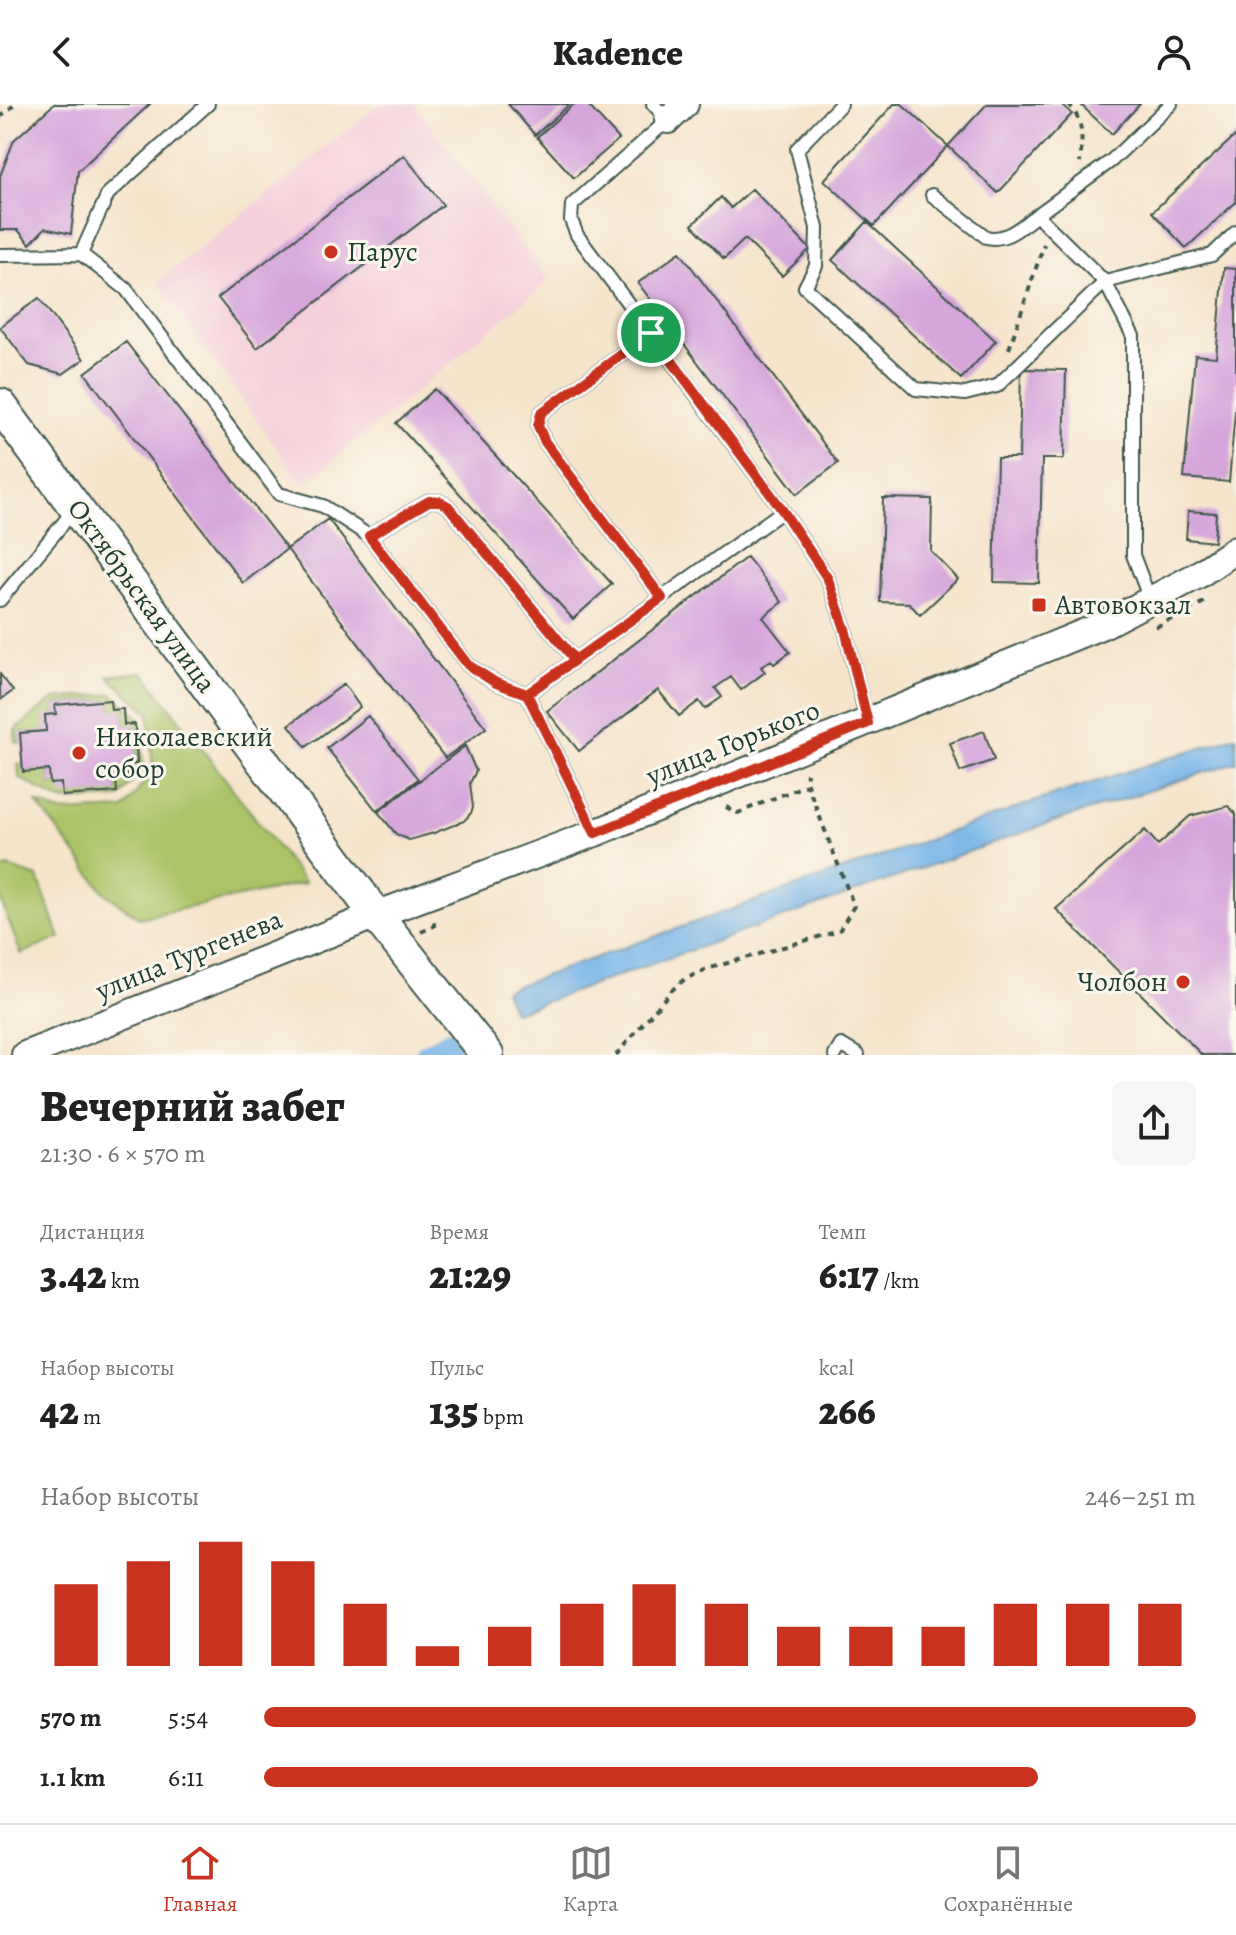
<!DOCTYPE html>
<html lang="ru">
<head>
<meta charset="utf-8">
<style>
  :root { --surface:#fff; --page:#f6f6f6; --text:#222; --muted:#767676; --line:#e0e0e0; --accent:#c8321e }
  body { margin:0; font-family:Alegreya,serif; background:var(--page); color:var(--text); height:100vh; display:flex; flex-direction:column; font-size:30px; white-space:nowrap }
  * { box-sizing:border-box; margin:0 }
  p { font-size:26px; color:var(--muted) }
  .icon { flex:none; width:44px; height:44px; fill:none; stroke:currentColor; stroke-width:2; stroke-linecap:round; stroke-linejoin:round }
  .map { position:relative; height:951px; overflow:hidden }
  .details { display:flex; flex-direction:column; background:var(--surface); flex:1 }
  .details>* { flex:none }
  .pin { position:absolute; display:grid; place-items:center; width:68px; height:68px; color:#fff; margin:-34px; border:4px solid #fff; border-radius:50%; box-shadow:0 2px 8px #0007 }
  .round { display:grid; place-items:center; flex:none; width:84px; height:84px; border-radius:12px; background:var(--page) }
  .head { display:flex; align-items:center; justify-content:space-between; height:136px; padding:0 40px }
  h1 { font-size:44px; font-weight:800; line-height:60px }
  .stats { display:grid; grid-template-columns:repeat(3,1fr); gap:12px; height:136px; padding:8px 40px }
  .stats div { display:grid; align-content:center }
  .stats b { font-size:40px; font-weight:800 }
  .stats small { font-size:22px; font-weight:400 }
  .stats p { font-size:22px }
  .chart { height:224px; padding:16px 40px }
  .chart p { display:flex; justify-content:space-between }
  .chart svg { width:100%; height:144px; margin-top:8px; stroke:var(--accent); stroke-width:6 }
  ul { padding:0 40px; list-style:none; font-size:26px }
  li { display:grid; grid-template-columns:128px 96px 1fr; align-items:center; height:60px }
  li i { height:20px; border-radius:10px; background:var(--accent) }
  header { display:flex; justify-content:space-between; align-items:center; height:104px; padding:0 40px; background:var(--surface); font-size:36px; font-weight:800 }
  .tabs { display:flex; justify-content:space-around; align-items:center; height:112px; border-top:2px solid var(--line); background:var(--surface); font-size:22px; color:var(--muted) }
  .tabs a { display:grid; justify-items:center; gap:4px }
  .tabs .current { color:var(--accent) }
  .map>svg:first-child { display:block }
  .built { fill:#f5cfda }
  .green { fill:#acc368; stroke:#66804e; stroke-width:2 }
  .water { fill:#73b2e6; stroke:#49788d; stroke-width:2 }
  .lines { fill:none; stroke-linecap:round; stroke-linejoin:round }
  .canal { stroke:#73b2e6; stroke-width:24 }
  .building { fill:#d6a5dc }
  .service-casing { stroke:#3f564b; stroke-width:16 }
  .minor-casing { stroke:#3f564b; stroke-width:30 }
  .tertiary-casing { stroke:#3f564b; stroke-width:36 }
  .path { stroke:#3f564b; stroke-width:4; stroke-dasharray:6 6; stroke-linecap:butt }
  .service { stroke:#fff; stroke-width:12 }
  .minor { stroke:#fff; stroke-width:26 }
  .tertiary { stroke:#fff; stroke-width:32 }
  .route-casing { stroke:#fff; stroke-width:16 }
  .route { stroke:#c8321e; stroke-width:10 }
  .poi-dot { fill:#c8321e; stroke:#fbf7ec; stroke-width:3 }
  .labels { text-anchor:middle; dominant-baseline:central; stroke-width:6; stroke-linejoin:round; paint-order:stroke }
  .poi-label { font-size:28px; fill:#1f3d34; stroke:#fbf7ec; text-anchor:start }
  .street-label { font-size:28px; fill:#1f3d34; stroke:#fbf7ec }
</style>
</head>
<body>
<header><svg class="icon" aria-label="back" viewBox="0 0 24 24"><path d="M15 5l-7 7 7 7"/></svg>Kadence<svg class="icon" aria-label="person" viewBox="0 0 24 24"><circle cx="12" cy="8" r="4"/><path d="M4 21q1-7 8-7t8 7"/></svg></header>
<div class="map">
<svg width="1236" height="951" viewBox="0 0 1236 951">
  <rect width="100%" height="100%" fill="#fbf7ec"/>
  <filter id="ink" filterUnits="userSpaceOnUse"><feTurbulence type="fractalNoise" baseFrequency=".0125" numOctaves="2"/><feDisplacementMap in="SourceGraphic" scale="16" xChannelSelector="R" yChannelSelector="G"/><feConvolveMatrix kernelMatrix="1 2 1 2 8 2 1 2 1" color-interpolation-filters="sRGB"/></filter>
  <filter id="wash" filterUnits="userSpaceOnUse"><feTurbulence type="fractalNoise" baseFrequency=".006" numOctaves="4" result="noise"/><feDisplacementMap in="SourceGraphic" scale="32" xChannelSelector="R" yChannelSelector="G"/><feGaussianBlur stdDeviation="1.8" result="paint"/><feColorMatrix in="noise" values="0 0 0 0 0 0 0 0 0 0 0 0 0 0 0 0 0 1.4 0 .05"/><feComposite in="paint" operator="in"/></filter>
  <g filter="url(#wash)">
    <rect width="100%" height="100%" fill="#f6e4cb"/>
    <!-- built -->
    <path class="built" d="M380,0H414L549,177L303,381L158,178Z"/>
    <!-- green -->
    <path class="green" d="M143,568L305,779L139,814L105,789L37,699L60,708L124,705L153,667L149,609L108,572Z
      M112,590L140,614L143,664L119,694L61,697L19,674L18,660H23L24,668L49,666L50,680L117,687L116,675L128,674L127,660L137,659L135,621H124L123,606H111L110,596L56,601V610L46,627L21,629V638L16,639L15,626L54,595Z
      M8,763L38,773L60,834L21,850L0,794V766Z"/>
    <!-- water -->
    <path class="water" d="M1236,632V658L1047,720L522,906L513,908L504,886L1042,695Z"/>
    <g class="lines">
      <!-- canal -->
      <path class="canal" d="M427,951L450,938"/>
    </g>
    <g id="blocks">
      <!-- building -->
      <path class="building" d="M54,0H150L78,67L71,130L45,124L30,140L18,126H0V72L14,36Z
        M508,0H570L535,31Z
        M574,0H587L619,35L574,74L537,33Z
        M894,0H902L948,42L874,122L824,76Z
        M987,0H1061L1072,10L998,89L948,42Z
        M1080,0H1140L1112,30Z
        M1236,31V98L1186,144L1152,108Z
        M404,51L443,101L257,244L218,194Z
        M752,85L810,145L782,172L745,135L724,155L692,121L721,93L731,104Z
        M867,118L996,237L961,275L832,156Z
        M680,148L838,359L797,390L638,179Z
        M1224,164L1236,165V296L1229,378L1184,374L1195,251L1216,253Z
        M39,194L84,255L63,270L29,261L0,223Z
        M126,238L287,445L328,415L486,624L445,654L287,445L243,479L85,269Z
        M1021,265L1066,266L1064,355H1042L1039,479L994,478L997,354H1019Z
        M435,285L612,480L573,515L396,319Z
        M883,394L932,395L931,447L958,475L920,511L909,499L880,498Z
        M1188,407L1216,409L1214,438L1186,435Z
        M747,453L782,498L763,513L790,548L774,560L771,556L761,563L765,568L741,586L731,573L715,584L722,593L705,605L699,597L679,612L658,586L579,647L547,607Z
        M0,570L13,587L0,596Z
        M344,580L360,603L306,643L289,621Z
        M110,596L111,606L123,605L124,621L135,620L137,660H127L128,674L116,675L117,688L62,692L61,679L50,680L49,666L23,668L20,629L46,627L45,611L56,610L55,601Z
        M368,612L418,675L377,707L327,644Z
        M984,627L994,656L960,668L950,639Z
        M465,642L476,667L470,679L473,704L471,709L464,717L434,729L409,736L396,730L378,708Z
        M1228,702L1236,710V951H1202L1056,805L1145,726L1158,741L1190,712Z"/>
    </g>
  </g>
  <g filter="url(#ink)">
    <use href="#blocks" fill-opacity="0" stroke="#3f564b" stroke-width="2"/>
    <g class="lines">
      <defs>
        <path id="service" d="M653,0L668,16L572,101L571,116L577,131L783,407
          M841,0L797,45L817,124L816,162L805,183L916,285L965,290L997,282L1105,178L1212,151L1236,128
          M932,91L986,133C1007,138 1021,122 1037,111L1105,178L1133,232V451L1150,496
          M1037,111L1111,57L1171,0
          M81,150L126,185L279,390L323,402L369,432L429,397H439L448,402L575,556L527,590L595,729
          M0,151L81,150L108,90L208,0
          M651,229L541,309L538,322L545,338L662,494
          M369,432L468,561L496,579L527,590
          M0,496L74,406
          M575,556L783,407L828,475L845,525L867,617
          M835,951L841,941L858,951"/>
        <path id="minor" d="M668,16L685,0
          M25,951L376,811L595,729L1105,520L1198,471L1236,445"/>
        <path id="tertiary" d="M0,301L376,811L487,951"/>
      </defs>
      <!-- service casing -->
      <use href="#service" class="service-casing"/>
      <!-- minor casing -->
      <use href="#minor" class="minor-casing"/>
      <!-- tertiary casing -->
      <use href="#tertiary" class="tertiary-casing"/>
      <!-- path -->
      <path class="path" d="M1068,0C1085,17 1082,37 1080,59
        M0,13L15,0
        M1009,245L1044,140
        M1156,523L1208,496
        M726,703L738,709L806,681
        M421,828L434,822V817
        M616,951L671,887L685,875L707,865L839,827L854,802L806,677L807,669"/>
      <!-- service -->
      <use href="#service" class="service"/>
      <!-- minor -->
      <use href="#minor" class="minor"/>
      <!-- tertiary -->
      <use href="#tertiary" class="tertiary"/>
    </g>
  </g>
  <g class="lines" filter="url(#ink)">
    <defs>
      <path id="route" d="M651,229L541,309L538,322L545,338L662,494L527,590L496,579L468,561L369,432L429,397H439L448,402L575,556L527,590L595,729L868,619L845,525L828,475L783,407L651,229"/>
    </defs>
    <!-- route casing -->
    <use href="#route" class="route-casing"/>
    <!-- route -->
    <use href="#route" class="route"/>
  </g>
  <!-- markers -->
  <g class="poi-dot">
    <circle cx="331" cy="148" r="8"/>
    <rect x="1031" y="493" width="16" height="16" rx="4"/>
    <circle cx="79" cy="649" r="8"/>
    <circle cx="1183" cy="878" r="8"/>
  </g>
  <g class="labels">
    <!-- poi labels -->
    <g class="poi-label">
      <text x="347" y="148">Парус</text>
      <text x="1055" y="501">Автовокзал</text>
      <text x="95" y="633">Николаевский<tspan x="95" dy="32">собор</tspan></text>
      <text x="1167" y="878" text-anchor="end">Чолбон</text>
    </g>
    <!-- street labels -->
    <g class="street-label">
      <text transform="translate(142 492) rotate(54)">Октябрьская улица</text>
      <text transform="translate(733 639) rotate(-22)">улица Горького</text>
      <text transform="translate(189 851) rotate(-22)">улица Тургенева</text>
    </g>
  </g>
</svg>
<div class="pin" style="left:651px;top:229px;background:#1e9e55"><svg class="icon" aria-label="arrive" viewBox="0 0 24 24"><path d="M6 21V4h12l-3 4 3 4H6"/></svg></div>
</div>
<section class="details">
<div class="head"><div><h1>Вечерний забег</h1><p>21:30 · 6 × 570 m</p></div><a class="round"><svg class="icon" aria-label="share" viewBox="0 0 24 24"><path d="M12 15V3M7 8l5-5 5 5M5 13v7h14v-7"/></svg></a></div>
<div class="stats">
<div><p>Дистанция</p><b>3.42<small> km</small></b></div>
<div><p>Время</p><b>21:29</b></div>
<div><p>Темп</p><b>6:17<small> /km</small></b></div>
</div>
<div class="stats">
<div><p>Набор высоты</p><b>42<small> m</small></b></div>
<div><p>Пульс</p><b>135<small> bpm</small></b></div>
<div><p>kcal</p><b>266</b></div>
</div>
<div class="chart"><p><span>Набор высоты</span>246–251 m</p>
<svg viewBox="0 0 160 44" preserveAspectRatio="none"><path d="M5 44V19M15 44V12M25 44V6M35 44V12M45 44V25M55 44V38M65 44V32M75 44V25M85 44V19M95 44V25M105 44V32M115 44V32M125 44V32M135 44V25M145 44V25M155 44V25"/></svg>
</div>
<ul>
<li><b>570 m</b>5:54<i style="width:100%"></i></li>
<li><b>1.1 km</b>6:11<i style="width:83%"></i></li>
</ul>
</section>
<nav class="tabs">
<a class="current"><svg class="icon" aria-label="home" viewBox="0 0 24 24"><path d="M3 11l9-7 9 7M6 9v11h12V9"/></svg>Главная</a>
<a><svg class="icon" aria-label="map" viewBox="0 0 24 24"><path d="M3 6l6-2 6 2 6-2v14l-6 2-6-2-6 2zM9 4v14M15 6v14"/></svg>Карта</a>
<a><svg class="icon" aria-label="saved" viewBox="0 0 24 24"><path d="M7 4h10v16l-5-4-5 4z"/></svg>Сохранённые</a>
</nav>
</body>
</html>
